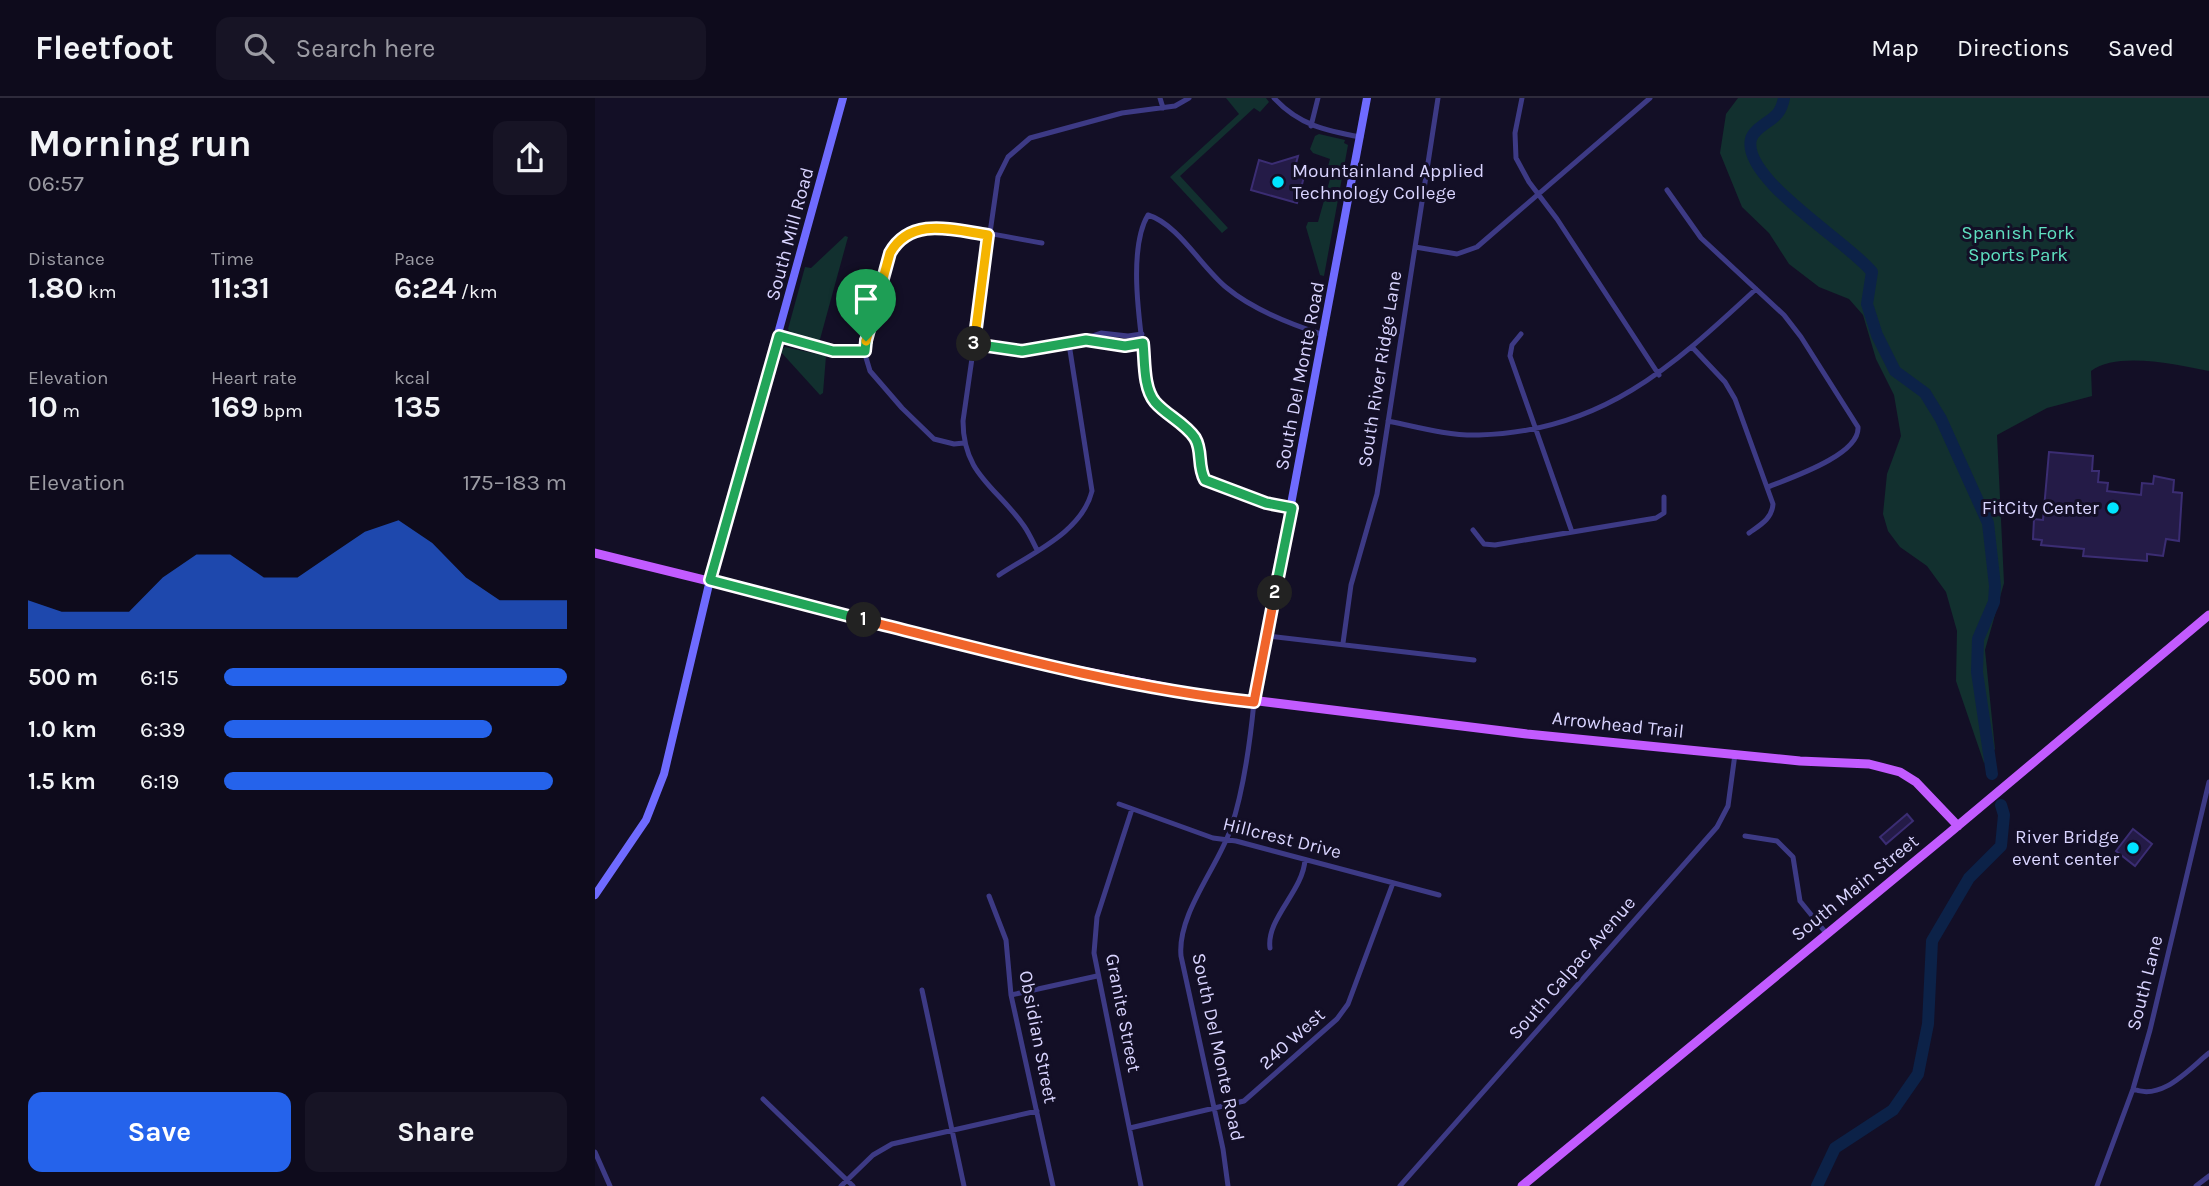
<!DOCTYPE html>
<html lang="en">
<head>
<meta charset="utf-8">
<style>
  :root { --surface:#0e0b1c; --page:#171425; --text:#f1f3f6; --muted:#9b9ba3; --line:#2e2b3b; --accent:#2563eb }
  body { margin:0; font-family:Karla,sans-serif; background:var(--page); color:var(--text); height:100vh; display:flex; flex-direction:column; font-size:26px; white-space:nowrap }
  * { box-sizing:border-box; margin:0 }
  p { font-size:23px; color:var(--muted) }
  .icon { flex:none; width:38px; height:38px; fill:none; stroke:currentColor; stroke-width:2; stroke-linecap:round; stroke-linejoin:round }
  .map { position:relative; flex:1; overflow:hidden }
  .details { display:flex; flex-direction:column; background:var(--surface); width:595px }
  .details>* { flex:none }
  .pin { position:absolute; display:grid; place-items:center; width:60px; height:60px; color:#fff; margin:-72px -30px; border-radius:50% 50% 50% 0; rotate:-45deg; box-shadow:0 0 7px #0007 }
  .pin .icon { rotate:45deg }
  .km { position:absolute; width:35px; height:35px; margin:-18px; border-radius:50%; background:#222; color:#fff; font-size:19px; line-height:35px; text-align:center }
  .round { display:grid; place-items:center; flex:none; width:74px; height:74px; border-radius:14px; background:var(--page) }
  .overview { display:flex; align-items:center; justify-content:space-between; height:119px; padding:0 28px }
  h1 { font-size:38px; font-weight:700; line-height:52px }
  .figures { display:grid; grid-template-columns:repeat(3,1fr); gap:10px; height:119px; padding:7px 28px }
  .figures div { display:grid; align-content:center }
  .figures b { font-size:30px; font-weight:700 }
  .figures small { font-size:19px; font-weight:400 }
  .figures p { font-size:19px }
  .chart { height:196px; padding:14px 28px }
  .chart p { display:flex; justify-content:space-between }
  .chart svg { width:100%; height:126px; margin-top:7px; fill:var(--accent); opacity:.7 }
  .primary-button { display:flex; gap:14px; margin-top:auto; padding:14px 28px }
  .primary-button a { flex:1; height:80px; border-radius:14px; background:var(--accent); color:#fff; font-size:28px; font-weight:700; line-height:80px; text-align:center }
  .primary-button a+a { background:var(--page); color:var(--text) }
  ul { padding:0 28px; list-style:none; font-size:23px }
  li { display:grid; grid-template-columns:112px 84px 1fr; align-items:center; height:52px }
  li i { height:18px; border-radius:9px; background:var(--accent) }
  header { display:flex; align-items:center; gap:42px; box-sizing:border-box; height:98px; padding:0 35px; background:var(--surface); border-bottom:2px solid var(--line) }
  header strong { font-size:33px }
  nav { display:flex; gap:38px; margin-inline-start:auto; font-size:24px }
  .search { width:490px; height:63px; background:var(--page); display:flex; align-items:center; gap:18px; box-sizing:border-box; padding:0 24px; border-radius:14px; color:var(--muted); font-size:26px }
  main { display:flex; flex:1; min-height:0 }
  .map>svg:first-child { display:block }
  .green { fill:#12302f }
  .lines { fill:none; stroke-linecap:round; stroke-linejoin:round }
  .river { stroke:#0c2248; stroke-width:12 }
  .building { fill:#241b47; stroke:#3b2d73; stroke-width:2 }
  .street { stroke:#3d3a85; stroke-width:5 }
  .secondary { stroke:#6f6bff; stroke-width:8 }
  .primary { stroke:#c25bff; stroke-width:9 }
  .split-1-casing { stroke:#fff; stroke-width:14 }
  .split-2-casing { stroke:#fff; stroke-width:14 }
  .split-3-casing { stroke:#fff; stroke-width:14 }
  .split-4-casing { stroke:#fff; stroke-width:14 }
  .split-1 { stroke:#22a559; stroke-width:9 }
  .split-2 { stroke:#f0652b; stroke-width:9 }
  .split-3 { stroke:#22a559; stroke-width:9 }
  .split-4 { stroke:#f5b400; stroke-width:9 }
  .poi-dot { fill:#00e5ff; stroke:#130f26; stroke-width:2.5 }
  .labels { text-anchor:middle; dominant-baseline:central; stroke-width:6; stroke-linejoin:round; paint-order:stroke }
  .poi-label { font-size:19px; fill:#d9d4ff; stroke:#130f26; text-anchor:end }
  .park-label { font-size:19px; fill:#5fe0c0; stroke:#130f26 }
  .street-label { font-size:19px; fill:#d9d4ff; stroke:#130f26 }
</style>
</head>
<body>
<header>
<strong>Fleetfoot</strong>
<div class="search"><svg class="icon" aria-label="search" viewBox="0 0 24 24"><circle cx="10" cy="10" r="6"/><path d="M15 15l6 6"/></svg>Search here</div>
<nav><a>Map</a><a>Directions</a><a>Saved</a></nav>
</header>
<main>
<section class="details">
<div class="overview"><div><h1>Morning run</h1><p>06:57</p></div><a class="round"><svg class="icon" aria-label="share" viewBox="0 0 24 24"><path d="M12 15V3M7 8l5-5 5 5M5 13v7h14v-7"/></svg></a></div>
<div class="figures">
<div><p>Distance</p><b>1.80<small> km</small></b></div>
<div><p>Time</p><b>11:31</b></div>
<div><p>Pace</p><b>6:24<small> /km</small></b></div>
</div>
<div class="figures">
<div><p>Elevation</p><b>10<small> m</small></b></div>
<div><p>Heart rate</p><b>169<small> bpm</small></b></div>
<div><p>kcal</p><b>135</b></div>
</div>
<div class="chart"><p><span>Elevation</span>175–183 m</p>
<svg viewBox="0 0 160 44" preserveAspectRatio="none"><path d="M0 44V34L10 38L20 38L30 38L40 26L50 18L60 18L70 26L80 26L90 18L100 10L110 6L120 14L130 26L140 34L150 34L160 34V44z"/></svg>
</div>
<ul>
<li><b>500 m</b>6:15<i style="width:100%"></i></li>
<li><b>1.0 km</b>6:39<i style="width:78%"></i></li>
<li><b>1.5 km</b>6:19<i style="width:96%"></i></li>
</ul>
<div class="primary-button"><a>Save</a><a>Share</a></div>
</section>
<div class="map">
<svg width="1614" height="1088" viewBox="0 0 1614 1088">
  <rect width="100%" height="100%" fill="#130f26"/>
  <!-- green -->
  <path class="green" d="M631,0H671L674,4L665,14L659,10L585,78L633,130L627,135L575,79L644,16Z
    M1143,0H1614V273C1582,267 1523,253 1496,273L1497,298L1452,310L1402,337L1409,485L1390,552L1400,651L1389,665L1361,583L1362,533L1351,494L1332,468L1305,449L1293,433L1288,416L1292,376L1306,338L1299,297L1281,261L1268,217L1254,201L1224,189L1194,166L1174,135L1147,109L1125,55L1131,16Z
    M724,36L750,42L749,45L753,47L729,178L725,177L711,129L713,124H723L737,74L732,72L735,61L718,55L715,51L720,38Z
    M250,138L253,139L224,245L199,238L193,231L210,169L216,170Z
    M190,249L231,258L228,295L225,297L185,253Z"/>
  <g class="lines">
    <!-- river -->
    <path class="river" d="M1189,0C1188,5 1186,11 1183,15C1176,24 1159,30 1156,41C1146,81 1255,145 1277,174L1272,206L1282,237L1300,273L1330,295L1346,321L1393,425L1400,488L1399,504L1383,541L1382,574L1397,676
      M1222,1088L1240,1050L1298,1012L1323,976L1333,926L1337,843L1374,780L1406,748L1409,717L1406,707"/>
  </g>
  <!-- building -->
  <path class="building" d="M703,58L699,73L710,75L702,105L656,92L664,62L677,66Z
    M1454,354L1498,358L1497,373H1504L1503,384L1513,385L1512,393L1546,397L1547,385L1558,386L1559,378L1579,382L1578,394L1587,395L1584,443L1571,441L1568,458L1552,456V463L1488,458L1489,451L1446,447L1447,442L1438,441L1439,421L1448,422Z
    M1312,716L1318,723L1291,746L1285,739Z
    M1538,731L1557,746L1540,768L1521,753Z"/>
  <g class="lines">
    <!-- street -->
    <path class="street" d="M565,0L568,10
      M679,0C704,27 731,33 766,39
      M927,0L920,35L921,60L934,84L962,121L1064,277
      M716,28L723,0
      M1072,92L1106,140L1189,217L1206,239L1263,329C1265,357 1195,380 1173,389
      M820,149L862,156L882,149L1055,0
      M926,236L917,247L915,258L977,434
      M184,238L238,253H269
      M491,241L530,248L548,245
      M378,246L427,253L474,246L506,235L533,238L547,236
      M1097,249L1130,284L1140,301L1178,406C1177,421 1165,427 1154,435
      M793,323C822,329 854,338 884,337C1006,334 1077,269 1161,191
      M369,345L359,346L339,341L307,310L275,273L269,253L271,243C279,215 284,182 296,155C314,111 410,140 447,145
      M697,410L671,405L610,382C602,368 609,352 599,339C586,320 563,312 553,290C548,246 530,155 553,117C583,126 607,170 632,190C657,211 698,227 729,237
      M878,432L889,446L900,447L1061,420L1069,415V399
      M442,452C438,444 434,435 429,428C402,389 368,377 368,323L403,79L413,59L435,40L527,15L580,8L594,0
      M404,477C437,455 487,434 497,393L474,246
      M673,538L879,562
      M748,545L756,487L782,396L843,0
      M524,706L618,740L641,743L844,797
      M537,711L502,819L499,855L546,1088
      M1150,738L1182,743L1198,759L1205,803L1231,835
      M394,798L411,842L416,897L458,1088
      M675,850C671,821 708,793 710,762
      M327,892L369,1088
      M416,897L502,878
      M1538,991C1567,1003 1593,972 1614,955
      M168,1001L258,1088
      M535,1030L649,1003L742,921L753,906L798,785
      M0,1054L15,1088
      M246,1088L278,1057L297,1046L442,1013
      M633,1088L628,1051L586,858C582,816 623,769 636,730C649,691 655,645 659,604
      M805,1088L1122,729L1133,708L1140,656
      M1502,1088L1538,991L1555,932L1614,684
      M1601,1088L1614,1078"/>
    <!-- secondary -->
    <path class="secondary" d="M659,604L772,0
      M0,797L51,722L69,676L115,482L248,0"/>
    <!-- primary -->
    <path class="primary" d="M0,455L456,567L599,595L932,636L1205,663L1274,666L1305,674L1321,684L1363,728
      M927,1088L1353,736L1614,517"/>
  </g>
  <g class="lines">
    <defs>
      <path id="split-1" d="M269,522L115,482L184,238L238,253H270L271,243"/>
      <path id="split-2" d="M269,522C397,554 528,590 659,604L680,495"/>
      <path id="split-3" d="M379,246L427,253L491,242L530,248L548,245C550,262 548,290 560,304C571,317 590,325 600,340C608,353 602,368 610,382L671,405L697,410L680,495"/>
      <path id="split-4" d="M271,243L295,155C316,118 358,132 393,137L379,246"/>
    </defs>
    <!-- split-1 casing -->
    <use href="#split-1" class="split-1-casing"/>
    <!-- split-2 casing -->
    <use href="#split-2" class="split-2-casing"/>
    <!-- split-3 casing -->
    <use href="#split-3" class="split-3-casing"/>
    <!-- split-4 casing -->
    <use href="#split-4" class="split-4-casing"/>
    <!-- split-1 -->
    <use href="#split-1" class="split-1"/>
    <!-- split-2 -->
    <use href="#split-2" class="split-2"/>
    <!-- split-3 -->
    <use href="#split-3" class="split-3"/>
    <!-- split-4 -->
    <use href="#split-4" class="split-4"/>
  </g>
  <!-- markers -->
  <g class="poi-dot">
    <circle cx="683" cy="84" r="7"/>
    <circle cx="1518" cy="410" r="7"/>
    <circle cx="1538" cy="750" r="7"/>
  </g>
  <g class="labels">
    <!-- poi labels -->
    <g class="poi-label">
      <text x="697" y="73" text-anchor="start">Mountainland Applied<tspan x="697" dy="22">Technology College</tspan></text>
      <text x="1504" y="410">FitCity Center</text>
      <text x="1524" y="739">River Bridge<tspan x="1524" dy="22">event center</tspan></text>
    </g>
    <!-- park labels -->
    <g class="park-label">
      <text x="1423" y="135">Spanish Fork<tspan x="1423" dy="22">Sports Park</tspan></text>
    </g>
    <!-- street labels -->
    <g class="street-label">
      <text transform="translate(195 136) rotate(-75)">South Mill Road</text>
      <text transform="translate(785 271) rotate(-81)">South River Ridge Lane</text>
      <text transform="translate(705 278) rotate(-79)">South Del Monte Road</text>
      <text transform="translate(1023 627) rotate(6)">Arrowhead Trail</text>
      <text transform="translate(687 740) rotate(14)">Hillcrest Drive</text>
      <text transform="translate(1260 790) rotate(-39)">South Main Street</text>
      <text transform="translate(977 870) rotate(-49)">South Calpac Avenue</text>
      <text transform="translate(1550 885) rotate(-76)">South Lane</text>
      <text transform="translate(528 915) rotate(79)">Granite Street</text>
      <text transform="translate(443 939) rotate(79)">Obsidian Street</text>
      <text transform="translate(697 941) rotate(-42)">240 West</text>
      <text transform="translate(623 949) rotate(78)">South Del Monte Road</text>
    </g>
  </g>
</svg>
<div class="pin" style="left:271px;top:243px;background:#1e9e55"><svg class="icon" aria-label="arrive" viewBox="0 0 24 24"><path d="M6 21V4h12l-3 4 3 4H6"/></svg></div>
<b class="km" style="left:269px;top:522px">1</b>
<b class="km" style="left:680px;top:495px">2</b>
<b class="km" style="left:379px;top:246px">3</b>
</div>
</main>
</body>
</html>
